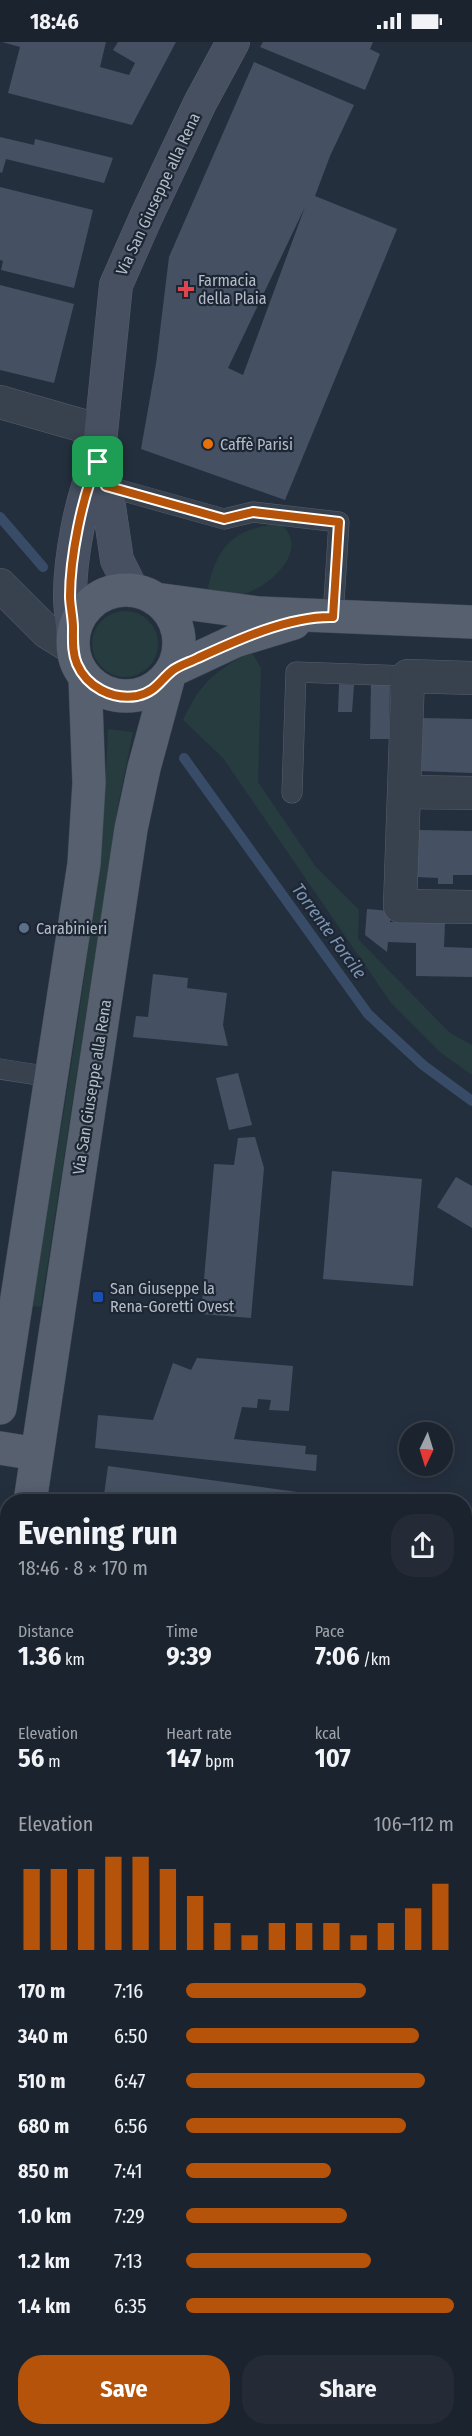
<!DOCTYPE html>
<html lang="en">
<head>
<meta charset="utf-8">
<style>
  :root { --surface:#1b232e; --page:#242b36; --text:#f1f3f6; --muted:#a0a4aa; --line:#39404a; --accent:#b45309 }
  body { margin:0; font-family:"Fira Sans Condensed",sans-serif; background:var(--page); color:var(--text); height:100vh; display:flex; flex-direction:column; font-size:22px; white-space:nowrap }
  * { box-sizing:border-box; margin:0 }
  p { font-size:20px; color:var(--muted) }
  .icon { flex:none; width:33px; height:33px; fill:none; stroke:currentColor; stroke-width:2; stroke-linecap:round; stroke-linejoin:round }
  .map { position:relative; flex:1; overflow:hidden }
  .details { position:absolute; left:0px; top:1452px; width:472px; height:942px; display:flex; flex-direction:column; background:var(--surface); border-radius:24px 24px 0 0; box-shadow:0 3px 15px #0003,0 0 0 2px var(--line) }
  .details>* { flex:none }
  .needle { width:39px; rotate:184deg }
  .tools { position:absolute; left:399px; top:1380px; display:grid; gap:12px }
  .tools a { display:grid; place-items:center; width:54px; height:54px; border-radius:50%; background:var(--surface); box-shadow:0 3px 15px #0003,0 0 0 2px var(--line); font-size:30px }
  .pin { position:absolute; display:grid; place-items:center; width:51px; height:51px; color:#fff; margin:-26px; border-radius:12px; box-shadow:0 3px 9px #0006 }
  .round { display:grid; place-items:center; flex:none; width:63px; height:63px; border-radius:24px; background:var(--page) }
  .head { display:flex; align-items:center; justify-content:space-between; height:102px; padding:0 18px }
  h1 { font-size:33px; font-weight:700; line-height:45px }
  .metrics { display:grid; grid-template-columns:repeat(3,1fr); gap:9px; height:102px; padding:6px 18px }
  .metrics div { display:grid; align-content:center }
  .metrics b { font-size:26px; font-weight:700 }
  .metrics small { font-size:16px; font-weight:400 }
  .metrics p { font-size:16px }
  .chart { height:168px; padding:12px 18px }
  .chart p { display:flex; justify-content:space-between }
  .chart svg { width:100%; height:108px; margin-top:6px; stroke:var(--accent); stroke-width:6 }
  .action { display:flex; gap:12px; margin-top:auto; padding:12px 18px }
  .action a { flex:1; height:69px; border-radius:24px; background:var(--accent); color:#fff; font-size:24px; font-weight:700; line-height:69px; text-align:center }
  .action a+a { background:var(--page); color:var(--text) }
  ul { padding:0 18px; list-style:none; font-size:20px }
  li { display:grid; grid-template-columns:96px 72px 1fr; align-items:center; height:45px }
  li i { height:15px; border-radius:8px; background:var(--accent) }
  .status { display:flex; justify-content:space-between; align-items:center; height:42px; padding:0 30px; background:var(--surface); direction:ltr }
  .status svg { height:16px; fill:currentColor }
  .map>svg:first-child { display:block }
  .green { fill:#263c3f }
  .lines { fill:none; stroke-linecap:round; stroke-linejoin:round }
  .stream { stroke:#394c67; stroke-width:10 }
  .building { fill:#455162; fill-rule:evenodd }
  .lane-casing { stroke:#565f6c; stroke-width:21 }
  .street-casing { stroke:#565f6c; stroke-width:34 }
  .secondary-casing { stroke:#565f6c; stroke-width:34 }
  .primary-casing { stroke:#414a57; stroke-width:34 }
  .path { stroke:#44595c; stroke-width:4; stroke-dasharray:4.5 4.5; stroke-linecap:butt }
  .lane { stroke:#38414e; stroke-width:20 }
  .street { stroke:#38414e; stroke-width:33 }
  .secondary { stroke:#465061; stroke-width:33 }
  .primary { stroke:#56606e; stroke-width:33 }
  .route-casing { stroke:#fff; stroke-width:12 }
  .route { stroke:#b45309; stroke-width:8 }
  .health-dot { fill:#e0444e; stroke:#1d2633; stroke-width:2 }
  .food-dot { fill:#e8710a; stroke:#1d2633; stroke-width:2 }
  .service-dot { fill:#5c6f8a; stroke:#1d2633; stroke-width:2 }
  .transit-dot { fill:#1a4fb4; stroke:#1d2633; stroke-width:2 }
  .labels { text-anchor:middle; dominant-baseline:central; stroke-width:4.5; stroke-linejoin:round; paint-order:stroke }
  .street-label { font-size:16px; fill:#b4bcc9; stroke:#1d2633 }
  .poi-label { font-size:16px; fill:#b4bcc9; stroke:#1d2633; text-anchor:start }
  .water-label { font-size:18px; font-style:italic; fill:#7c92b1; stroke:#1d2633 }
</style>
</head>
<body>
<div class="status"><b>18:46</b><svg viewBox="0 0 49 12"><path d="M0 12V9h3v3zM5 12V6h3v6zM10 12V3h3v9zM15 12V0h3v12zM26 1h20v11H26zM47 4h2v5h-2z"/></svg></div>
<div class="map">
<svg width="472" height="2394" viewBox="0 0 472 2394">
  <rect width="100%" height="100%" fill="#242f3e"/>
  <!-- green -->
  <path class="green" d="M270,483L283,484C308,509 272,542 247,551C236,555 226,554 214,554L208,545C217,508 230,489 270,483Z
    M92 602a33 33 0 1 1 66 0a33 33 0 1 1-66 0Z
    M251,609L261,626L258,740L316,825L359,868L358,897L450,991L472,1003V1033L441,1011L391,961L223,716L183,678C202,638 214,631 251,609Z
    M108,687L133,690L118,764L41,1265L32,1264C62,1073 100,881 108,687Z"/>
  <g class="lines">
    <!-- stream -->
    <path class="stream" d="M0,475L43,525
      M184,716L368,972L423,1023L472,1059"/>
  </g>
  <!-- building -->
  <path class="building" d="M2,0H106L100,25L129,33L135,21L113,8L118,0H176L132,83L8,51L20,5Z
    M263,0H373L370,7L380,12L365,48L260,5Z
    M254,20L354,63L330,114L315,154L397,187L285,458L141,407L156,322L169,215ZM305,165L243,333L228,326Z
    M0,95L34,103L35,97L113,116L104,141L6,117L2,131L0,130Z
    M0,145L93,168L74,246L1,228L3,219L0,218Z
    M0,243L74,262L54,341L0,328Z
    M371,641H390L389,697H370Z
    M339,642L354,643L352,670H338Z
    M421,676L472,677V731L419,729Z
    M418,788L472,789V833H453V842H438V836L417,835Z
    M367,867L391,869L390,880L445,881L444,905L472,906V935L416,934V901L388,900L387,910L365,893Z
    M153,932L188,936L187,946L227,951L223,983L228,1004L133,995L136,974L148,975Z
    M238,1031L252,1083L229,1088L216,1036Z
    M255,1095L264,1126L251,1276L201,1272L214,1122L234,1123L238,1096Z
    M332,1129L422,1137L413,1244L323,1237Z
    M456,1135L472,1144V1186L437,1165Z
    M197,1316L293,1324L289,1369L269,1368L271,1358L258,1357L257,1366L242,1365L234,1397L306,1404L305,1412L317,1413L316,1429L95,1406L98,1373L153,1378L173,1321L191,1328Z
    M108,1424L355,1458V1460H103Z
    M465,1473L472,1474V1608L465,1607Z
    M465,1711L472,1712V1759L465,1758Z
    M465,1831L472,1832V2067L465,2066Z
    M6,2078H8V2281L0,2280V2123Z
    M0,2307L5,2308L1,2338H0Z
    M0,2374L8,2375V2386H107L110,2387L109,2394H0Z"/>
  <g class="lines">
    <defs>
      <path id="lane" d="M106,444L224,477L253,470L339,480L333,575
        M292,751L296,630L408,634
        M0,1027L51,1035"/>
      <path id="street" d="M0,360L101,389
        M0,543L47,590L73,606
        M472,636L408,634L400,864L472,865
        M405,750L472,751"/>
      <path id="secondary" d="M98,420L106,444L117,518L132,548
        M73,596C73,582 70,568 70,554C70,517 81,453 98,420L116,243L146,175L200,61L233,0"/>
      <path id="primary" d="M73 601a53 53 0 1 1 106 0a53 53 0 1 1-106 0Z
        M155,557L258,571L472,580
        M173,628L235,599L294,581
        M0,1366L84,822L89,741L85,635
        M0,1406L37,1412
        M30,1460L131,787L144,726L169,634
        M0,1655L8,1606"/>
    </defs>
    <!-- lane casing -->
    <use href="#lane" class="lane-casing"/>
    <!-- street casing -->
    <use href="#street" class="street-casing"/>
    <!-- secondary casing -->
    <use href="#secondary" class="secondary-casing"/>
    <!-- primary casing -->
    <use href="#primary" class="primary-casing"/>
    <!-- path -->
    <path class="path" d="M0,1561L8,1562"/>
    <!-- lane -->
    <use href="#lane" class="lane"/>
    <!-- street -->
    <use href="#street" class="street"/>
    <!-- secondary -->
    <use href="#secondary" class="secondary"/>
    <!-- primary -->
    <use href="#primary" class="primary"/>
  </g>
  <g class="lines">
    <defs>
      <path id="route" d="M98,420L106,444L224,477L253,470L339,480L333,575C289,574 237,598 198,616C190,620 180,623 173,628C160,638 156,650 137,654C112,658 87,645 77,622C72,610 73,598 73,586C73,575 70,564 70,554C70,517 82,453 98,420Z"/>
    </defs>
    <!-- route casing -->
    <use href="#route" class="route-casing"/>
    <!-- route -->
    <use href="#route" class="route"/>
  </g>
  <!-- markers -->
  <path class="health-dot" d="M183 238h6v6h6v6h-6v6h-6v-6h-6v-6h6z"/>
  <circle class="food-dot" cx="208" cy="402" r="6"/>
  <circle class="service-dot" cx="24" cy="886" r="6"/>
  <rect class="transit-dot" x="92" y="1249" width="12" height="12" rx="3"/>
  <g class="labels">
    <!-- street labels -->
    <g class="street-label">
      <text transform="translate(158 152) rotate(-65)">Via San Giuseppe alla Rena</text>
      <text transform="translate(92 1045) rotate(-81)">Via San Giuseppe alla Rena</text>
    </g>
    <!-- poi labels -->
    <g class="poi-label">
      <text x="198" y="238">Farmacia<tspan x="198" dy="18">della Plaia</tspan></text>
      <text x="220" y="402">Caffè Parisi</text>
      <text x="36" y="886">Carabinieri</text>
      <text x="110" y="1246">San Giuseppe la<tspan x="110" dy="18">Rena-Goretti Ovest</tspan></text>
    </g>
    <!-- water labels -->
    <g class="water-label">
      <text transform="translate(329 889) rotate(54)">Torrente Forcile</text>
    </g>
  </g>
</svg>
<div class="tools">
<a><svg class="needle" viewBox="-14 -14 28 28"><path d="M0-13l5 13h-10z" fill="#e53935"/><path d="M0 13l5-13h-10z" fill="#a0a4aa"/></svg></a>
</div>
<div class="pin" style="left:98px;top:420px;background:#1e9e55"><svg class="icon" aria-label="arrive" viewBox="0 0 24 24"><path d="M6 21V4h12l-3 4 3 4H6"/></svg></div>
<section class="details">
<div class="head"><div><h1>Evening run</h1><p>18:46 · 8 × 170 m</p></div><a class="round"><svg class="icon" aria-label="share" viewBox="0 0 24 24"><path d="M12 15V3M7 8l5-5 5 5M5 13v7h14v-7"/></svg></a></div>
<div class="metrics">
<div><p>Distance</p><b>1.36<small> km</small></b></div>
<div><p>Time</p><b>9:39</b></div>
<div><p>Pace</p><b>7:06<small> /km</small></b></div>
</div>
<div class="metrics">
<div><p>Elevation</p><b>56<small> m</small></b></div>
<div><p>Heart rate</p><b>147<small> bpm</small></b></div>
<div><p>kcal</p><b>107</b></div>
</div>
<div class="chart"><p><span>Elevation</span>106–112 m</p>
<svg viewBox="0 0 160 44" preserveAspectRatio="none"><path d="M5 44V11M15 44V11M25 44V11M35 44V6M45 44V6M55 44V11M65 44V22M75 44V33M85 44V38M95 44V33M105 44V33M115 44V33M125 44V38M135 44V33M145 44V27M155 44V17"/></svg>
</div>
<ul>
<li><b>170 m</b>7:16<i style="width:67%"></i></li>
<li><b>340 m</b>6:50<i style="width:87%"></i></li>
<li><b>510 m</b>6:47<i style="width:89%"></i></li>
<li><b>680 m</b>6:56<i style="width:82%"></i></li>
<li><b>850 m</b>7:41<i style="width:54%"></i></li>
<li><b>1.0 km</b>7:29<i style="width:60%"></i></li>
<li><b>1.2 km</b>7:13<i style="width:69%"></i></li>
<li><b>1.4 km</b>6:35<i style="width:100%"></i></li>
</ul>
<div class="action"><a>Save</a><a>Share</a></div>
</section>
</div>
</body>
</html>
